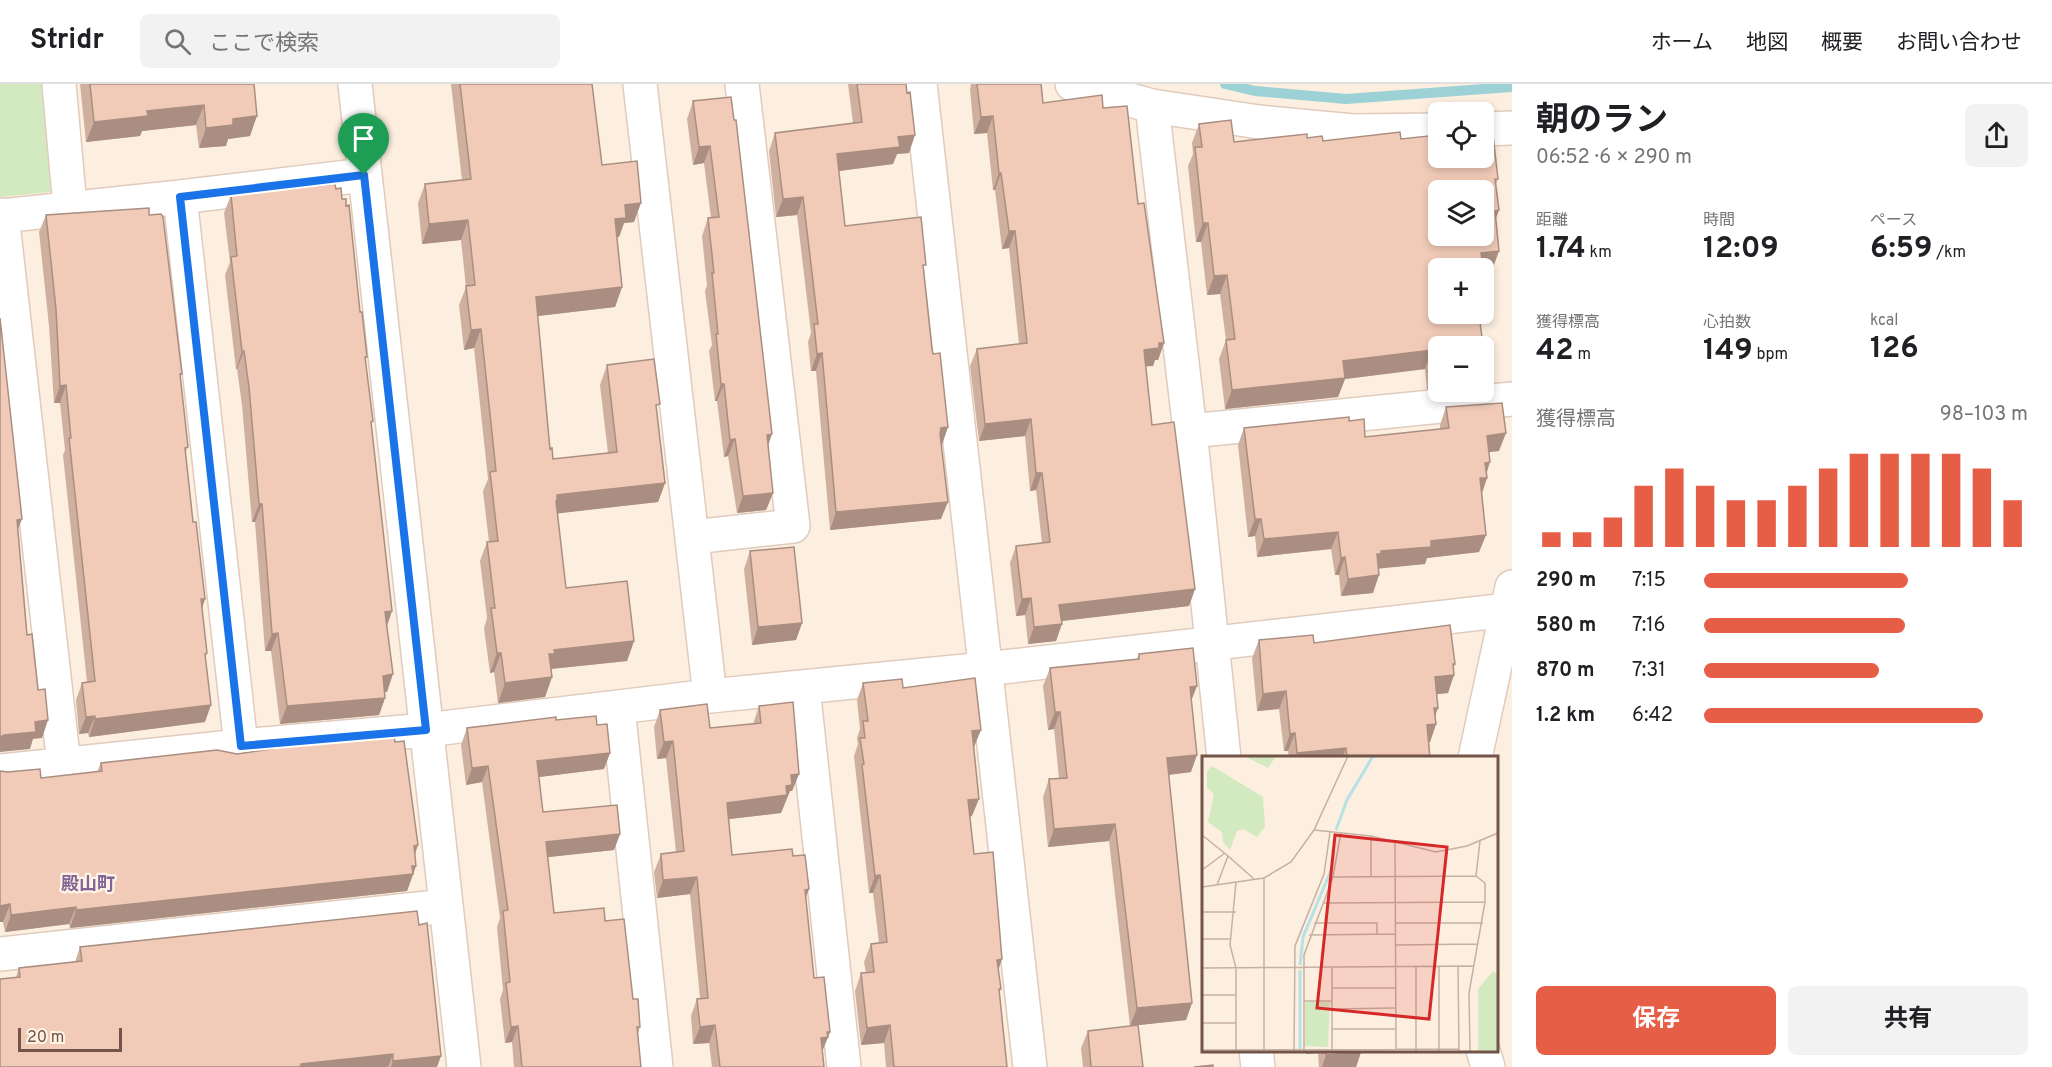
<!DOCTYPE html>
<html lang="ja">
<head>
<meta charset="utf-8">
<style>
  :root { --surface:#fff; --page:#f2f2f2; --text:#202124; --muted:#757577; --line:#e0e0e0; --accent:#e65e46 }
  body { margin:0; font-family:Overpass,"Noto Sans JP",sans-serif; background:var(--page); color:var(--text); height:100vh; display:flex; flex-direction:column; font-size:22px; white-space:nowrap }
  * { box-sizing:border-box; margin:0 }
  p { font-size:20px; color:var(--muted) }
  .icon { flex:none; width:33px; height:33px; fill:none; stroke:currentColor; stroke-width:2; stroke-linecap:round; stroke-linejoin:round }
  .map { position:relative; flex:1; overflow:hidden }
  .side { display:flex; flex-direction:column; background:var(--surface); width:540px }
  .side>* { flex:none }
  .tools { position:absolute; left:1428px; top:18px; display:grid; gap:12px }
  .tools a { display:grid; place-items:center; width:66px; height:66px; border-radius:9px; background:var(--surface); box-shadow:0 3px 9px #0003; font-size:30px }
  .scale { position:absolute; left:18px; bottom:15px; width:104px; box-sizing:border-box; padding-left:6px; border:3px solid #725448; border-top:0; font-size:16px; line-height:21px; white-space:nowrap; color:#725448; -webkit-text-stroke:4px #fff4e6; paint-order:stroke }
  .pin { position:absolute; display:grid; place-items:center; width:51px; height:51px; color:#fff; margin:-62px -26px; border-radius:50% 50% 50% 0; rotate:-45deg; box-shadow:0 0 6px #0007 }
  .pin .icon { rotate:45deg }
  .round { display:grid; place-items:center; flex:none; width:63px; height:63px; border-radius:9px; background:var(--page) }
  .head { display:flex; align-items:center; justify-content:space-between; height:102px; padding:0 24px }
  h1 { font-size:33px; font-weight:700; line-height:45px }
  .figures { display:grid; grid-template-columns:repeat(3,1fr); gap:9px; height:102px; padding:6px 24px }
  .figures div { display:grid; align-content:center }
  .figures b { font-size:30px; font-weight:700 }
  .figures small { font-size:16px; font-weight:400 }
  .figures p { font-size:16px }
  .chart { height:168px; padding:12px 24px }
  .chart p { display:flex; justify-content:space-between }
  .chart svg { width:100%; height:108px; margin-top:6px; stroke:var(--accent); stroke-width:6 }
  .button { display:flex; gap:12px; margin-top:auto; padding:12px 24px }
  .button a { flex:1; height:69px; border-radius:9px; background:var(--accent); color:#fff; font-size:24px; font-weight:700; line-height:69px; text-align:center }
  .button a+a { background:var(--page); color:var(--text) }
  ul { padding:0 24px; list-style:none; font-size:20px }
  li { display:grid; grid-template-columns:96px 72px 1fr; align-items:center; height:45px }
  li i { height:15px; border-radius:8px; background:var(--accent) }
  header { display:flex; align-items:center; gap:36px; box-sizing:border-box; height:84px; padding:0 30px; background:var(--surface); border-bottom:2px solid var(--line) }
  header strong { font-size:28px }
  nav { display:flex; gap:33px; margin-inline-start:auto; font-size:21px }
  .search { width:420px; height:54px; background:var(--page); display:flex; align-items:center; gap:15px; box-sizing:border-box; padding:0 21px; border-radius:9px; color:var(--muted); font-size:22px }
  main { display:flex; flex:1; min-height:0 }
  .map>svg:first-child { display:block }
  .park { fill:#d3e9c0 }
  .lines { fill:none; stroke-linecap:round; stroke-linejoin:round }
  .stream { stroke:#9cd1d6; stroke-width:10 }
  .minor-casing { stroke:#e0cbbd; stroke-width:36 }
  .minor { stroke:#fff; stroke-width:33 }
  .wall { fill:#cfaf9e }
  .shaded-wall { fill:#a98e81 }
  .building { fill:#f1cbb8; stroke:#a98e81; stroke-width:1.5; fill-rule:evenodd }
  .route-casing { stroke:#fff; stroke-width:12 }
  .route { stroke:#1a73e8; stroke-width:8 }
  .labels { text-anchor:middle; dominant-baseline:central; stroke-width:4.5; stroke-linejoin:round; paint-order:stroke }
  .neighbourhood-label { font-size:18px; font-weight:bold; fill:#816396; stroke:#fff4e6 }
  .inset-river { fill:none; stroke:#b6e1e5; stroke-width:3 }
  .inset-road { fill:none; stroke:#c5b1a3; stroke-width:1.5 }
  .view { fill:#d62828; fill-opacity:0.15; stroke:#d62828; stroke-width:3 }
  .inset-edge { fill:none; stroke:#725448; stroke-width:3 }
</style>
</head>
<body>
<header>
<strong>Stridr</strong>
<div class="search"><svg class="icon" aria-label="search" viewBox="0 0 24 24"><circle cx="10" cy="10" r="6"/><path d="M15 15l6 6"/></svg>ここで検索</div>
<nav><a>ホーム</a><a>地図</a><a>概要</a><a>お問い合わせ</a></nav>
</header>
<main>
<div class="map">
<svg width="1512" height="983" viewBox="0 0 1512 983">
  <rect width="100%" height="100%" fill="#fcefe0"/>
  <!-- park -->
  <path class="park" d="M0,0H49L59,107L0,113Z"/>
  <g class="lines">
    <!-- stream -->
    <path class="stream" d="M1225,0L1255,7L1346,15L1512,3"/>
    <defs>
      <path id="minor" d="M59,0L70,123
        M355,0L464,983
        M640,0L710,612
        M920,0L1030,983
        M1072,0L1152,22L1259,38L1353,47L1438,46
        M1152,22L1190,347L1224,674
        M1484,45L1512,44
        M180,113L241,662
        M2,131L64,681
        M0,132L180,113L364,91
        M1190,347L1512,315
        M693,453L793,442L742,0
        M803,604L844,983
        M618,624L656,983
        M1475,674L1512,503
        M0,687L241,662L426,646L710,612L985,585L1508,526
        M0,870L446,822
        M1256,966L1258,983
        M1483,966L1488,983"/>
    </defs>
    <!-- minor casing -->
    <use href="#minor" class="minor-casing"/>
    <!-- minor -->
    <use href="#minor" class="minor"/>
  </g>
  <!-- wall -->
  <path class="wall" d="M80,0H254L250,52L228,55L226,62L199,64L196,41L142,47L140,52L86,58Z
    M451,0H592L602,81L634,138L624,139L619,153H617L622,203L615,223L538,232L550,365L553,375L608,369L600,301L607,281L657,328L665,399L658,418L557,429L566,504L634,557L627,577L551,585L552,593L545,613L498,619L494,588L490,589L484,544L487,534L480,477L487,458H489L483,407L488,395L474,264L464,266L459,221L466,203L461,156L422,160L418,119L425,100L462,96Z
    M848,0H906L909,69L897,70L893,80L839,87L845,142L923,188L942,361L941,435L830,446L816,287H811L808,258L811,249L797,131L776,133L769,67L775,49L853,39Z
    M971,0H1041L1043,19L1103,24L1138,120L1164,259L1158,276H1155L1153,282H1146L1152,341L1195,505L1189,522L1062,537L1056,557L1028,560L1025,531L1016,532L1010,479L1016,462L1042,459L1036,406L1030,407L1025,352L979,357L970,282L977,265L1019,260L1009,164L1002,165L995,106H993L987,49L974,50L970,5Z
    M731,13L773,409L766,426L737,429L728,372L724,373L717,317H715L709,267L712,261L705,207L707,202L702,152L708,134H711L704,79L693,81L687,35L693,17Z
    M1199,40L1234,58L1307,54L1323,57L1484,52L1498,95L1496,100L1495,135L1499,167L1492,186L1438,184V303L1427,305L1425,285L1345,295L1338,313L1225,325L1219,275L1226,256L1220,210L1207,211L1201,158H1196L1188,82L1193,70L1192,59Z
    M336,105L342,115L367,273L365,277L373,337L371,341L387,541V608H385V614L379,631L280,640L271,567H265L255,438H252L242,321L237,285H236L225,191L230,178L224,129L231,111Z
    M46,131H149L182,290L180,293L188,363L185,369L193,438L205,515L202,524L207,569L205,574V638L89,653L88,649L79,650L76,616L82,599L87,598L63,371L65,366L60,319H54L49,242L39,148Z
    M1446,323L1499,367L1489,368L1487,389V394L1482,410L1486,451L1479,468L1427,474L1425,480L1378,484L1373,509L1341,512L1339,491H1335L1331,465L1257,473L1255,452L1248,453L1238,361L1244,344L1349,337L1365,353L1440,345V341Z
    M750,467L802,539L796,556L752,561L744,485Z
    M1259,556L1314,559L1453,585L1448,609L1437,610L1435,633L1436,640L1430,658H1429L1430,674H1289L1288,667H1284L1279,625L1257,627L1252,574Z
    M1139,570L1191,617V688L1168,691L1192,919L1186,936L1130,942L1109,757L1048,763L1043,713L1049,695L1059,694L1054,645L1048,646L1043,602L1050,584L1137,575Z
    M863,599L903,604L974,663H973L972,732L970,733L974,770L998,886L1001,905L999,910L1007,983H886L884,959L861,961L855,907L861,889H866L864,878L871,860L879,859L873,809H869L854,672L858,660L857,654L860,645L857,616Z
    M759,622L799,690L792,707H790L781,729L729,735L732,771L793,772L809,805L805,814L814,894L830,948L822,968L824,983H712L709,959L693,960L691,932L697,915L700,914L690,810L657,814L654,788L661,770L676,768L666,674L657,675L654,643L660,626L710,644L753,640Z
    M556,636L597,641L610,669L604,685L539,693L543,728L620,750L614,766L548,773L554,829L605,837L633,915L640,943L638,950L641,983H514L512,958L505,959L500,915L503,906L497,843L500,834L482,698L466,701L461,661L467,644Z
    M395,658L415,770L416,782L407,807L70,844L69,840L5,848L3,838H0V687L41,694L97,688L101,679L237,670L290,663L291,659Z
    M80,863L437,983H0L16,893L19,884L75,878Z
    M1088,947L1143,983H1083L1081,964Z
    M1306,966H1361V968L1356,983H1319L1318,969L1306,970Z"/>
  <!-- shaded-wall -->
  <path class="shaded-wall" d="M204,21L196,41L142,47L140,52L86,58L94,38L147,27Z
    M257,32L250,52L228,55L226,62L199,64L206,44L233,35Z
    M993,32L987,49L974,50L981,33Z
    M915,51L909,69L897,70L893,80L831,88L837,70L898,53Z
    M710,62L704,79L693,81L699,63Z
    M999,89H1001L995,106H993Z
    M803,113L797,131L776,133L783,115Z
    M641,119L634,138L624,139L619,153L608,154L615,135L625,121Z
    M1499,126L1492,145L1495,127Z
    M468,136L461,156L422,160L429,140Z
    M1203,139H1208L1201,158H1196Z
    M1009,147H1015L1009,164L1002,165Z
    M1499,167L1492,186L1484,187V184H1470L1472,177L1481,169Z
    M1227,191L1220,210L1207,211L1214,192Z
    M622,203L615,223L529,233L536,213Z
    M481,245L474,264L464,266L471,246Z
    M1159,259H1164L1158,276H1155L1153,282L1137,283L1144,266Z
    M1432,266L1425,285L1345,295L1338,313L1225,325L1232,306L1343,277Z
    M242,267H244L237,285H236Z
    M822,269L816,287H811L817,270Z
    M1438,285V303L1427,305L1434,286Z
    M721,300H724L717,317H715Z
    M66,301L60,319H54L60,302Z
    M1031,335L1025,352L979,357L985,340Z
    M948,343L942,361L935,362L941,344Z
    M1506,349L1499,367L1481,369L1487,352Z
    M772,350L766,368L767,351Z
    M735,355L728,372L724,373L730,356Z
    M1490,378L1485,394H1487L1481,411L1474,412L1485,379Z
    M1036,389H1042L1036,406L1030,407Z
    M665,399L658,418L553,430L557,411Z
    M773,409L766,426L737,429L743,412Z
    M948,418L941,435L830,446L836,428Z
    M259,420H262L255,438H252Z
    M22,435L15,453L17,436Z
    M1255,435H1261L1255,452L1248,453Z
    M1338,448L1331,465L1257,473L1264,455Z
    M1486,451L1479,468L1427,474L1425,480L1375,485L1377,470L1381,467L1431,457Z
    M1345,473L1339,491H1335L1341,474Z
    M1379,491L1373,509L1341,512L1348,495Z
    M1195,505L1189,522L1053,538L1059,521Z
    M1031,514L1025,531L1016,532L1022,515Z
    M201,515H205L199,532Z
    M392,527L386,545L385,528Z
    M802,539L796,556L752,561L758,543Z
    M1062,540L1056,557L1028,560L1034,543Z
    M278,549L271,567H265L272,550Z
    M634,557L627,577L550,585L549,570L554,566Z
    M497,569H501L494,588L490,589Z
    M1453,580H1455L1451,591H1454L1448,609L1429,611L1435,593Z
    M393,590L387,608L377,609L383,592Z
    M552,593L545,613L498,619L505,599Z
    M1197,602L1190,620V603Z
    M1286,607L1279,625L1257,627L1263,610Z
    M385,614L379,631L280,640L287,622Z
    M211,621L205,638L89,653L95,635Z
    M1434,624H1438L1432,641L1436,640L1430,658L1421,659Z
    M1055,628H1060L1054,645L1048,646Z
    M95,632L88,649L79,650L86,633Z
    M48,636L42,654L33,655L30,665L0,668V653L35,638Z
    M981,646L974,663L965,664L972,647Z
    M1295,649L1288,667H1284L1290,650Z
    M673,657L666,674L657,675L664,658Z
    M1346,664L1342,674H1295L1297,669Z
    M610,669L604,685L531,694L537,677Z
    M1197,671L1191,688L1160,692L1167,674Z
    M488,682L482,698L466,701L472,684Z
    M799,690L792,707H790L781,729L721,736L727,719L791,691Z
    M979,715L972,732L962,734L968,716Z
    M1115,740L1109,757L1048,763L1054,745Z
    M620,750L614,766L540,774L546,758Z
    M418,761L412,779L414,762Z
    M416,782L407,807L70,844L76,826Z
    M880,791L873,809H869L875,792Z
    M697,793L690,810L657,814L663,796Z
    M809,805L802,823L805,806Z
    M10,820L3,838H0V822Z
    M76,823L69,840L5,848L11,831Z
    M1002,875L996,893L997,876Z
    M1192,919L1186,936L1130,942L1137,924Z
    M715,941L709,959L693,960L700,943Z
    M890,941L884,959L861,961L867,944Z
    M518,942L512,958L505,959L511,943Z
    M827,948H830L821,970V954Z
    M1308,966H1319L1318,969L1306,970Z
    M1361,968L1356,983H1322L1326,971Z
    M393,970L388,983H298L301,980Z
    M441,972L437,983H391L393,977Z"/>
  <!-- building -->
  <path class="building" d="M90,0H254L257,32L233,35V41L206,44L204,21L147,27L148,32L94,38Z
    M460,0H592L602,81L637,77L641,119L625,121L626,134L615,135L622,203L536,213L550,365L552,364L553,375L617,368L607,281L654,275L660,320L656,321L665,399L557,411V417H556L566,504L627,497L634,557L554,566L555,570H549L552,593L505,599L501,569H497L491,524H495L487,458L498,457L490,388L496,387L481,245L471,246L466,202L475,201L468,136L429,140L425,100L471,95Z
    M857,0H906L907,9L910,8L915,51L898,53L900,63L837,70L845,142L921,133L926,181H923L932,265L933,270L940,269L948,343L941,344L940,350L948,418L836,428L822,269L817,270L814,240H818L803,113L783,115L775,49L862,38Z
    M977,0H1041L1043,19L1102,11L1103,24L1127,22L1138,120L1144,119L1164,259H1159V264L1144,266L1152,341L1174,338L1195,505L1059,521L1062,540L1034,543L1031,514L1022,515L1016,462L1050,458L1042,389H1036L1031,335L985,340L977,265L1027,259L1015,147H1009L1001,89H999L993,32L981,33Z
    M731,13L734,36H736L772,350L767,351L773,409L743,412L735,355L730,356L724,300H721L716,250H718L712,189H714L708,134L719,133L710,62L699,63L693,17Z
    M1231,36L1234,58L1307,50V54L1322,52L1323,57L1400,48L1401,55L1438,51V74H1484V49V52L1493,51L1498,95H1495L1499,126L1495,127L1499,167L1481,169L1482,176L1472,177L1473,184H1438V230H1479L1483,262H1438V285L1434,286L1432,266L1343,277L1345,294L1232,306L1226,256L1235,255L1227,191L1214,192L1208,139H1203L1195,63H1202L1199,40ZM1438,106H1484V152H1438Z
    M335,100L336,105L341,104L342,115H346V122L349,121L360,228H362L367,273H365L373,337L371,338L392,527L385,528L393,590L383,592L385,614L287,622L278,549L272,550L262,420H259L249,303L244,267H242L231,173L237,172L231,111Z
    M149,124V131L161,130L163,133L182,290H180L188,363L185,364L193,438H196L205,515H201L207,569L205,570L211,621L95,635V632L86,633L82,599L95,597L69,354H71L66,301L60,302L56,225L46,131Z
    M0,234L22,435L17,436L27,551L32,550L38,606L45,605L48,636L35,638L36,648L4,651L0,653Z
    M1502,319L1506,349L1487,352L1490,378L1485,379L1487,394H1480L1486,451L1431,457V463L1381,467V470H1377L1379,491L1348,495L1345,473L1341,474L1338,448L1264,455L1261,435H1255L1244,344L1349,333V337L1364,335L1365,353L1449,344L1446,323Z
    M794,463L802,539L758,543L750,467Z
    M1450,541L1455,580H1453L1454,591L1435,593L1438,624H1434L1436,640L1427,641L1430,674H1347L1346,664L1297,669L1295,649L1290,650L1286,607L1263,610L1259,556L1313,551L1314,559Z
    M1193,564L1197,602L1190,603L1197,671L1167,674L1192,919L1137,924L1115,740L1054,745L1049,695L1067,694L1060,628H1055L1050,584L1139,575V570Z
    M975,594L981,646L972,647L979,715L968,716L974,770L993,768L1002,875L997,876L1001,905H999L1007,983H894L890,941L867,944L861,889L874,888L871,860L887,858L880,791L875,792L862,681L864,680L860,654H865L863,637H868L863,599L902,595L903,604Z
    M793,618L799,690L791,691L792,701L786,702L787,711L727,719L732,771L792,765L793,772L805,771L809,805L805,806L814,894L824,893L830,948H827L828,953L821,954L824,983H720L715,941L700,943L697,915L708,914L697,793L663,796L661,770L684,767L673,657L664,658L660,626L707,620L710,644L761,639L759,622Z
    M596,632L597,641L607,640L610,669L537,677L543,728L617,721L620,750L546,758L554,829L604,824L605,837L624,835L633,915H638L640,943H637L641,983H522L518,942L511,943L506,899L510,898L503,827L508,826L488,682L472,684L467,644L556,633V636Z
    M394,651L395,658L404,657L418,761L414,762L416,782H412L413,790L76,826V823L11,831L10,820L0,822V687L8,688L40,685L41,694L102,687L101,679L217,666L237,670L292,662L291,659Z
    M417,827L419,841L427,839L441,972L393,977V970L301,980V982L298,983H0V895L20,893L19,884L82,877L80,863Z
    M1138,941L1143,983H1091L1088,947Z
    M1326,966H1361V968L1326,971Z
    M1213,981V983H1194Z"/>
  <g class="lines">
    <defs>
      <path id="route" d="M364,91L426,646L241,662L180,113Z"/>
    </defs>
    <!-- route casing -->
    <use href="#route" class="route-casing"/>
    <!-- route -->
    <use href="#route" class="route"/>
  </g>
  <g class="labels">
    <!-- neighbourhood labels -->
    <g class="neighbourhood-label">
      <text x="88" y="801">殿山町</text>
    </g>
  </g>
  <!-- overview -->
  <g transform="translate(1202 672)">
    <rect width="296" height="296" fill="#fcefe0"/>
    <path d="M42,0H74L66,12ZM10,10L61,41L63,71L55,81L41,73L35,75L28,94L21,86L20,76L6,66L12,38L5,32V15ZM291,215L295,218V295H276V233Z" fill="#d3e9c0"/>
    <path d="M103,246H128L126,291L103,290Z" fill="#d3e9c0"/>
    <path class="inset-river" d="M134,74L145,44L171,0M98,209L101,181L130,112M98,214V293"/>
    <path class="inset-road" d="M112,74L169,80L234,96L265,90L296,77M0,79L26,100L15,129M193,86L194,294M26,100L52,123M0,114L23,97M169,120V80M131,121L274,120M62,122V295M34,126L28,189L34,212V295M0,131L62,122L89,106L112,74L146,0M121,147L283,146M0,156H34M112,167H175V178M194,167H281M107,179L193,178M0,183H29M194,189L276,188M256,210L257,295M130,211V295M214,211V295M237,211V295M0,212L271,210M130,232H193M0,239H34M102,245H130M130,253L193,252M0,267H34M130,273H193M0,294L257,293M92,295L93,190L122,118L128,76M102,295V199L131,121L139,76M268,295L267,237L283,146V127L274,120L278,85"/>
    <path class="view" d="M133,79L245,91L227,263L115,252Z"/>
    <rect width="296" height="296" class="inset-edge"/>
  </g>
</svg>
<div class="tools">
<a><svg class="icon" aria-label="locate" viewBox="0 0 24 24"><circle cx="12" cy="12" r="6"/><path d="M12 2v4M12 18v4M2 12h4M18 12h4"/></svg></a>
<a><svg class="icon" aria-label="layers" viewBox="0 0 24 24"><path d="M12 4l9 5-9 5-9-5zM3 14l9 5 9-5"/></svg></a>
<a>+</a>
<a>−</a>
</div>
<div class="scale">20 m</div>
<div class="pin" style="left:364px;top:91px;background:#1e9e55"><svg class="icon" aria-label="arrive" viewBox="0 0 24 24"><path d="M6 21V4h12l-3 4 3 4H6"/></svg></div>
</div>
<section class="side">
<div class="head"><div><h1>朝のラン</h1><p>06:52 · 6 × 290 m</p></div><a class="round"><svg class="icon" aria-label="share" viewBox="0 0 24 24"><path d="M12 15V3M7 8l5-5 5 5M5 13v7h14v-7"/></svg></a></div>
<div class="figures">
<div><p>距離</p><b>1.74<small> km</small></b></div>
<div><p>時間</p><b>12:09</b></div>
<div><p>ペース</p><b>6:59<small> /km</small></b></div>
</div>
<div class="figures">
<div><p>獲得標高</p><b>42<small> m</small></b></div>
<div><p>心拍数</p><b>149<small> bpm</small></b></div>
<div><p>kcal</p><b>126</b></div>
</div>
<div class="chart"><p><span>獲得標高</span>98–103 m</p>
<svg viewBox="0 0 160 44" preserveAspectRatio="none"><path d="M5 44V38M15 44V38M25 44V32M35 44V19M45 44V12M55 44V19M65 44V25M75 44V25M85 44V19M95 44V12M105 44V6M115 44V6M125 44V6M135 44V6M145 44V12M155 44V25"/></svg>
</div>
<ul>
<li><b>290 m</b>7:15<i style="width:63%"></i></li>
<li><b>580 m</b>7:16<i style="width:62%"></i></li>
<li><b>870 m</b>7:31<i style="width:54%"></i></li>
<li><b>1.2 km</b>6:42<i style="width:86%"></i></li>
</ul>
<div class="button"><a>保存</a><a>共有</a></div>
</section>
</main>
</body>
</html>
